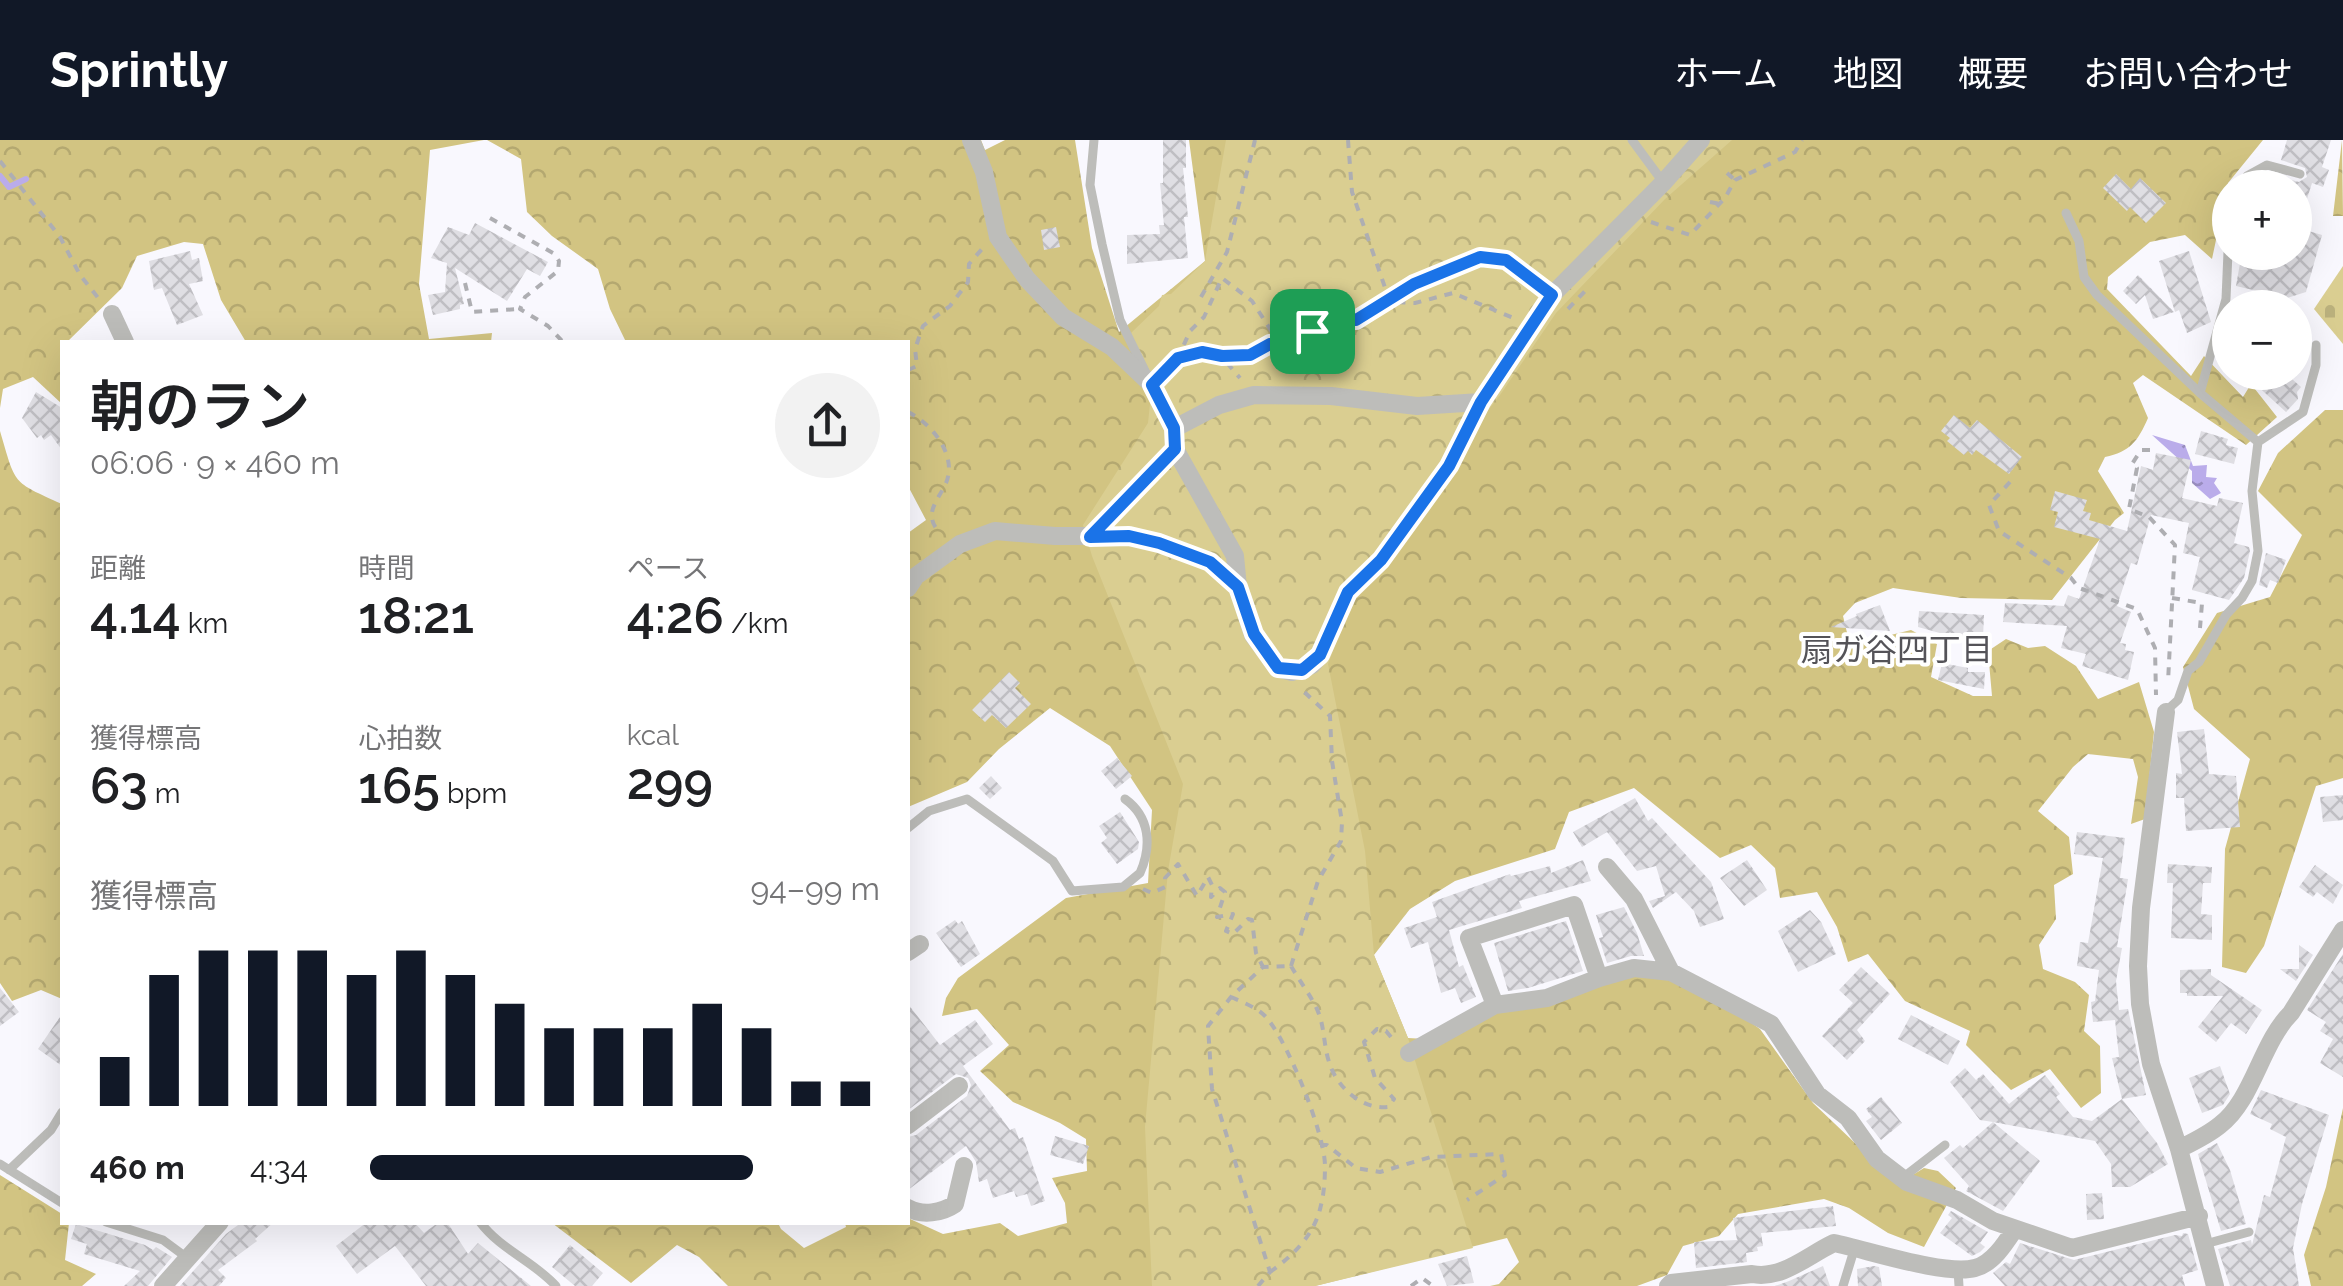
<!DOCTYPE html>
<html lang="ja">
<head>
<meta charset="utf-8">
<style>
  :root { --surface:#fff; --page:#f2f2f2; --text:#202124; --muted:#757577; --accent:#111827 }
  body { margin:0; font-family:Raleway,"Noto Sans JP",sans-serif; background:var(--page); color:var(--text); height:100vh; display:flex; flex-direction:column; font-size:38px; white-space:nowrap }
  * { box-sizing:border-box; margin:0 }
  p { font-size:32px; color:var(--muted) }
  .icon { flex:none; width:55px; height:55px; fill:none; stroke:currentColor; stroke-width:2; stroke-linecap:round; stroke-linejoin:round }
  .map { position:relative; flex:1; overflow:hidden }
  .sheet { position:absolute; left:60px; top:200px; width:850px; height:885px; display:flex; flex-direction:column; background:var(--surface); border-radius:0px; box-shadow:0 10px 40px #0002 }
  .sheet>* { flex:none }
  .tools { position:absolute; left:2212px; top:30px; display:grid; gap:20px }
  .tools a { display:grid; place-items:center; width:100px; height:100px; border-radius:50%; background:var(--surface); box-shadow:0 10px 40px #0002; font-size:50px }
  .pin { position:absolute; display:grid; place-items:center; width:85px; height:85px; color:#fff; margin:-42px; border-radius:20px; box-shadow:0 5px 15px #0006 }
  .round { display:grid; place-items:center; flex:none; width:105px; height:105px; border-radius:52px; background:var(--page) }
  .headline { display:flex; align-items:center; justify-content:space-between; height:170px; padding:0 30px }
  h1 { font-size:55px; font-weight:600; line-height:75px }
  .stats { display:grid; grid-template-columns:repeat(3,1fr); gap:15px; height:170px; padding:10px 30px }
  .stats div { display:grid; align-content:center }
  .stats b { font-size:50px; font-weight:600 }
  .stats small { font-size:28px; font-weight:400 }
  .stats p { font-size:28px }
  .chart { height:280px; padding:20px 30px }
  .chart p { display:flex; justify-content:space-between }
  .chart svg { width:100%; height:180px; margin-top:10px; stroke:var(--accent); stroke-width:6 }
  ul { padding:0 30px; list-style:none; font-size:32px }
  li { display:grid; grid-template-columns:160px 120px 1fr; align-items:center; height:75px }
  li i { height:25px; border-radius:12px; background:var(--accent) }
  header { display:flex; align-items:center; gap:60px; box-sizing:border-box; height:140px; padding:0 50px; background:var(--accent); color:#fff }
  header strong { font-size:48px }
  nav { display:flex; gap:55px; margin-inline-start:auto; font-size:35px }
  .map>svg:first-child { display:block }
  .forest { fill:url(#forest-crowns) }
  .cemetery { fill:url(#cemetery-stones) }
  .park { fill:url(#park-crowns) }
  .water { fill:url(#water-ripples) }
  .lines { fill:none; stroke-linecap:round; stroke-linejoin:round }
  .stream { stroke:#baacea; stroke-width:6 }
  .building { fill:url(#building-cross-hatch) }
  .path { stroke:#aeaeb2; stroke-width:4; stroke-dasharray:8 8; stroke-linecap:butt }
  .service { stroke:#bdbdba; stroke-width:9 }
  .minor { stroke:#bdbdba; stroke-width:18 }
  .route-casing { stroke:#fff; stroke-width:20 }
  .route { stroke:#1a73e8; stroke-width:12 }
  .labels { text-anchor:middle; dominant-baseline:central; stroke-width:8; stroke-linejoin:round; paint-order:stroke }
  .neighbourhood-label { font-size:32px; fill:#545358; stroke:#fff }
</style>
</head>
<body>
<header>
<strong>Sprintly</strong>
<nav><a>ホーム</a><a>地図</a><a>概要</a><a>お問い合わせ</a></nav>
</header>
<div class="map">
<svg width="2343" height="1146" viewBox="0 0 2343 1146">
  <defs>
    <pattern id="forest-crowns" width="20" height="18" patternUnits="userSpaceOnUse" patternTransform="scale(2.5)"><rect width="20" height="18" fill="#d2c482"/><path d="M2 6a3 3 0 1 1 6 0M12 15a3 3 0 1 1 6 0" fill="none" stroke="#b4a870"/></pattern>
    <pattern id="cemetery-stones" width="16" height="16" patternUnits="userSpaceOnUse" patternTransform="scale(2.5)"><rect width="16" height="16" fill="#dace91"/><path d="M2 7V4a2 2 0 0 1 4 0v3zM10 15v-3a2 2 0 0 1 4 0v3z" fill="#bbb17d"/></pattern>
    <pattern id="park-crowns" width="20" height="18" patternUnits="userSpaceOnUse" patternTransform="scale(2.5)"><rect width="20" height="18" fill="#dace91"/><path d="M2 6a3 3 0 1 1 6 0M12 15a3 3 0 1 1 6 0" fill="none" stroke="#bbb17d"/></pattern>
    <pattern id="water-ripples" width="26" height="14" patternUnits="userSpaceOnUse" patternTransform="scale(2.5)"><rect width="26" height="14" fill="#baacea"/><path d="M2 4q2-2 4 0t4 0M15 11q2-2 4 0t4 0" fill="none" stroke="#978cbd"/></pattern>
    <pattern id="building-cross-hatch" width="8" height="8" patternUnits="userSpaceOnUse" patternTransform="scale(2.5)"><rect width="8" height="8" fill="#dfdee3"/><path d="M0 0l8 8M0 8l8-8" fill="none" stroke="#bfbec3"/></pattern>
  </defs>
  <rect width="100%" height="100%" fill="#f9f8fe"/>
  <!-- forest -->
  <path class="forest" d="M0,0H484L430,10L419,144L429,199L492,193L491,202H246L221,160L203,104L184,102L137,116L122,148L67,202H62V264L33,237L3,249L0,268Z
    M487,0H981L985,10L1005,0H1075L1092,108L1119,192L1205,121L1189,0H2263L2228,43L2212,119L2185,95L2150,102L2108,137L2107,149L2191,236L2204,216L2243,257L2251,244L2277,277L2246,305L2143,235L2133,243L2148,278C2138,301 2130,312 2105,317L2098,331L2124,373L2115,380L2052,460L1961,458L1893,448L1855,463L1843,476L1850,505L1911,490L1937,504L1931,537L1973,556H1992L1988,511L2006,499L2028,508L2045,506L2076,526L2098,559L2139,542L2154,592L2145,679L2131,684L2138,637L2133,619L2088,614L2073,627L2038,671L2069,697L2073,734L2054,745L2056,779L2039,805L2043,829L2075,842L2089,855L2084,891L2100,906L2101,953L2081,968L2050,929L2011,950L1966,905L1970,891L1905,861L1868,814L1848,822L1837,787L1817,752L1780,758L1775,728L1751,705L1720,718L1634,648L1569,672L1555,709L1455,741L1410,769L1374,815L1408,898L1426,899L1590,839L1676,829L1760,889L1813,963L1898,1044L1924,1028L1938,1031L1956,1048L1924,1107L1888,1093L1849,1068L1824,1059L1738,1074L1719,1096L1683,1106L1667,1135L1637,1146H1490L1499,1144L1519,1122L1507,1098L1315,1146H728L699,1117L677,1105L631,1143L552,1083H778L781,1089L804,1108L846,1087L845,1083L908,1082V1078L943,1094L1000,1083L1018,1096L1067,1083L1065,1063L1052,1038L1087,1031L1086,999L1060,983L1013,962L980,931L1009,905L977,869L942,876L946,858L958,838L1066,758L1148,743L1152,670L1110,606L1050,568L999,609L967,642L908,667V393L926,380L908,346V202H626L610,169L598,129L552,96L527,72L521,19Z
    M2342,0L2343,76H2333Z
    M2325,270H2343V638L2316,646L2264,806L2246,833L2222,827L2225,709L2250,619L2194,569L2183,527L2217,473L2270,457L2302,395L2258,351L2278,313Z
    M0,291C16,345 11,341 62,364V859L41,850L12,861L0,843Z
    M2343,968V1146H2311L2304,1115L2326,1047Z
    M0,1035L62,1074V1082L69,1083L65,1120L96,1134L82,1146H0Z"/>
  <!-- cemetery -->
  <path class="cemetery" d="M2343,126V204L2314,169Z"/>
  <!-- park -->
  <path class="park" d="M1226,0H1732L1665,59L1556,173L1500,255L1363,430L1328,524L1365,711L1374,815L1408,898L1473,1108L1315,1146H1152L1145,987L1168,731L1183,644L1092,416L1083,385L1148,283L1152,245L1131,193L1159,166L1162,155L1171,154L1205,121Z"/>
  <!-- water -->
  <path class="water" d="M2152,295L2185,305L2193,326L2207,325L2206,337L2217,338L2214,343L2221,353L2210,359L2192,343V331Z"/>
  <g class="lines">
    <!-- stream -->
    <path class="stream" d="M0,36L9,47L26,39"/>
  </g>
  <!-- building -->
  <path class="building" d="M1163,0H1186V28H1183L1188,77H1184L1188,118L1127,124V95L1160,94L1159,85H1164L1160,43H1163Z
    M2287,0H2331L2322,27L2329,30L2323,47L2312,43L2299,84H2295V48H2273L2276,36L2299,42L2307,37L2305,28L2281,20Z
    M2116,34L2131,49L2140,38L2166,63L2146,83L2130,67L2127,71L2103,48Z
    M475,83L548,122L540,136L527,129L507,161L455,128L464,164L460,165V169L433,175L428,155L445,152L447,123L431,118L448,87L469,95Z
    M1056,87L1060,107L1044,110L1041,90Z
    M2295,87L2322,95L2306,152L2287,158L2236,146L2242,112H2295Z
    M190,111L192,120L199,118L203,141L189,144L203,175L177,185L162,148L154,150L149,121Z
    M2189,111L2211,182L2187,193L2179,170L2175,172L2159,121Z
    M2138,135L2139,136L2174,172L2153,179L2145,155L2136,164L2123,151Z
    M2242,232H2284L2301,247L2297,252L2298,259L2286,272Z
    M36,252L62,268V310L51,295L44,300L41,295L37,298L22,278Z
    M1954,275L1970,288L1977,280L2022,317L2009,334L1976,310L1972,315L1968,311L1964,315L1947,301L1950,298L1941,291Z
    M2201,291L2228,299L2226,305L2238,308L2234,324L2195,314Z
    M2156,313L2191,320L2182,358L2217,366L2219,358L2243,363L2234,403L2249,407L2250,411L2244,438L2229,460L2192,450L2200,417L2183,413L2189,383L2151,375L2137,425L2131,423L2117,466L2131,472L2120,503L2126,504L2125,510L2134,512L2128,540L2082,526L2086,514L2061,508L2067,486L2003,482L2005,463L2064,466L2068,455L2079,459L2100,399L2054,387L2058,372L2050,370L2055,351L2087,360L2083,371L2091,373L2089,380L2127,391L2141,326L2153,330Z
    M2266,413L2286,420L2278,443L2270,440L2267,448L2259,445Z
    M1880,465L1890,491L1831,487L1857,476L1856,474Z
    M1919,471L1984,475L1983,498L1947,495L1918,487Z
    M1942,523L1968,528V532H1985L1984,549L1938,540Z
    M1009,532L1020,543L1015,548L1031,564L1006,588L992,575L985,582L972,570Z
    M2204,589L2209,634L2236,636L2240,687L2186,691L2184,658H2176V633L2182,634L2177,592Z
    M1117,618L1132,636L1116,649L1101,631Z
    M991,636L1002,648L990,659L979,648Z
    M2343,655V680L2323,682L2320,657Z
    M1635,658L1648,681L1652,678L1711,742L1724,779L1700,787L1694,771L1676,752L1653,768L1649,761L1665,756L1656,726L1637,731L1607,692L1582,707L1573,692Z
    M1120,672L1139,702L1138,709L1117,724L1101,703L1107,698L1099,686Z
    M2077,692L2125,698L2120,738L2128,739L2117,807L2122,808L2116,841L2119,870L2128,869L2146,955L2122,959L2157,1003L2168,1024L2130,1047H2112L2111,1024L2095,1001L1993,982L2040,1021L2003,1071L1966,1051L1969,1046L1944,1018L1960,1005L1963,1008L1993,982L1980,980L1950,942L1965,928L1976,940L1983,934L2009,964L2045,935L2060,954L2056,957L2073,977L2092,981L2122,959L2112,918L2119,917L2115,880L2093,882L2091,862L2095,861L2099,830L2077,826L2080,802L2088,803L2103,718L2074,714Z
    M1583,720L1591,741L1519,761L1522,768L1449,790L1459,827L1463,825L1476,857L1461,863L1455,848L1441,853L1428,802L1411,808L1404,788L1437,777L1432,762L1510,734L1511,736L1550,726L1551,733Z
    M1747,720L1767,750L1744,766L1720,738Z
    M2168,724L2212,727L2211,743H2203L2201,774L2212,775V800L2171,798L2173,743H2167Z
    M2315,725L2343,745L2333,764L2317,752L2313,757L2299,747Z
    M1624,767L1637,793L1644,816H1631L1607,823L1599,798L1603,797L1596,775Z
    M1810,770L1821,782L1836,814L1798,832L1778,791Z
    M955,780L958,784L962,781L980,814L961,827L936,793Z
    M1566,781L1583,831L1528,848L1508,851L1494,803Z
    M2299,805L2313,815L2296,841L2280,829H2299Z
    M2343,814V937L2320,923L2333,899L2320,891L2326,882L2307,870Z
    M1861,827L1890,854L1857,890L1865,901L1847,920L1822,896L1853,863L1839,850Z
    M2211,829V835L2262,870L2246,894L2231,883L2216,902L2198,887L2223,856H2187V853H2180V830Z
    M0,848L19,872L0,886Z
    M908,864L940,905L975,880L993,904L963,926L1010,990L1015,988L1019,999L1023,997L1045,1061L1031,1066L1027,1054L1016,1057L1014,1051L993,1058L987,1039L979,1042L976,1022L966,1006L908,1050V997L916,995L967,956L971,945L968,938L956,934L908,970Z
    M62,874V926L38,909Z
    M1911,875L1960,901L1948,925L1898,899Z
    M2220,926L2230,954L2223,965L2202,973L2189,938Z
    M2261,950L2329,975L2302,1064L2293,1108L2299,1146H2230L2218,1109L2251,1100L2252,1105L2264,1055L2270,1057L2286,997L2270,989L2272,984L2250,974Z
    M1881,957L1902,983L1881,1000L1866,981L1872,977L1866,969Z
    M1055,996L1089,1006L1083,1024L1050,1015Z
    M2217,1003L2230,1030L2246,1084L2221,1091L2198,1014Z
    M2102,1053L2104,1079L2087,1080L2086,1054Z
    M1833,1066L1836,1086L1761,1093L1763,1106L1757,1107L1758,1111L1746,1113L1747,1122L1696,1128L1694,1102L1737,1100L1733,1078Z
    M1951,1071L1988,1092L1980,1103L1985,1107L1980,1112L1972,1116L1940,1093L1952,1078L1948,1075Z
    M242,1082H274L255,1099L257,1101L218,1130L226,1138L219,1146H180L226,1094Z
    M367,1082H414L424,1093L439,1082H447L468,1114L478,1103L531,1146H426L395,1106L357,1134L336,1106Z
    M76,1084L145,1105L153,1110L156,1107L172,1117L148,1146H124L140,1131L84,1114L87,1104L71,1099Z
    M2183,1093L2188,1094L2198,1130L2182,1135L2185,1146H2005L1993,1133L2006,1122L2010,1124L2020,1103L2074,1120L2175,1095L2182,1096Z
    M570,1105L603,1133L592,1146H575L552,1127Z
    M1467,1116L1474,1143L1447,1146L1438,1124Z
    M1823,1126L1830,1146H1775L1789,1141Z
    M1874,1126L1879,1127L1882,1146H1858L1857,1129Z"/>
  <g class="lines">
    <!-- path -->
    <path class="path" d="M1348,0L1352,52L1390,162L1415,163L1453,153L1516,179
      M0,21L60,97L80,135L99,159
      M1727,33L1735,40
      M1710,62L1720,64
      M490,78L553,113L559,121L558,131L525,157L520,169L548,186L563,202
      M1651,82L1690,95L1725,58L1735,40L1795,12L1802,0
      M465,143L472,172L518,169
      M1201,157L1227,112L1255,0
      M1568,169L1589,147
      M1178,218L1201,212L1222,216L1250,215L1270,204L1297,200L1312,191V164L1335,177L1356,180L1414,144L1479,117L1506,120L1537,143
      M1227,223L1240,238
      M908,230L917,226L915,209L923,186L950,166L968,142L969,124L982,109
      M1166,231L1178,218L1190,191L1204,177L1222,138L1252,161L1272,192
      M908,272C931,283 958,315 946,343C938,361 922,374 940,393
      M2150,310H2141L2132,324L2137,328L2129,369L2149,377L2175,405L2168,542
      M2010,342L1989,365L1999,391L2071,438L2079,448L2137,469L2155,508L2156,555
      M1111,376L1163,321
      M2172,458L2202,463L2200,488
      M1143,749L1152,753L1165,747V738L1178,724L1197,756L1208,737L1212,745L1211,757L1220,748L1225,752L1217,777L1233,774L1226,791L1233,794L1248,779L1252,780L1256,813L1263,827
      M1291,826L1318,741L1341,701L1342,682L1332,621L1330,576L1301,549
      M1291,826C1299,840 1309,853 1316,867C1325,885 1323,903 1329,922C1336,946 1361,970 1388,967L1394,959L1375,938L1364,902L1377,889L1386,891L1395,902
      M1231,857C1242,862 1256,867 1265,876C1287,899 1325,994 1325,1026C1325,1038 1324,1054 1321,1065C1315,1094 1294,1115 1270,1132
      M1320,1005H1327L1356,1028L1380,1032L1431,1017L1501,1014L1505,1035L1467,1060
      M1258,1146L1270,1132L1212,949L1208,886L1231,857L1263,827L1291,826
      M1411,1146L1422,1138L1433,1146"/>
    <!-- service -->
    <path class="service" d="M1094,0L1090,45L1102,104L1120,180L1146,233
      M1632,0L1663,42
      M2236,48L2247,36L2267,25L2300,34
      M2066,73L2079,101L2084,137L2097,155L2200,253L2258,302
      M2200,253L2226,159L2230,65
      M2166,571L2178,560L2188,531L2199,522L2226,475L2242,458L2252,441L2258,411L2252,351L2258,302L2303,272L2316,225V205
      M908,688L929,671L967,659L1053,721L1072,751L1123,747L1140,733C1152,706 1150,677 1125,659
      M0,1024L62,1063
      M9,1030L51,990L62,972
      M1901,1039L1945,1005
      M106,1082L163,1100L186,1117
      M480,1082C501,1110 532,1120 556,1146
      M2205,1104L2249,1092
      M1958,1130L1959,1146
      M1843,1146L1855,1107"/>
    <!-- minor -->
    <path class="minor" d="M971,0L984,32L998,97L1027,139L1063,177L1112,207L1152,245L1175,288V309L1235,416L1238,447
      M112,174L125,202
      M1175,288L1219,265L1254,255L1331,256L1417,266L1481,262
      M908,448L916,436L960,404L995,391L1055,396H1129L1159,403L1210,422L1238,447L1253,495L1278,528L1292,532L1312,525L1320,515L1348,452L1381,420L1449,326L1481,262L1552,155L1663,43L1701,0
      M2166,572L2141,768L2138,826L2140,864L2151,924L2179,1009L2215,1146
      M1607,727L1634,759L1671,832
      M908,812L920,804
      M1495,865L1469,798L1574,765L1599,838
      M1409,913L1495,865L1547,858L1599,838L1634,828L1671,832L1771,884L1817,954L1848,978L1877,1019L1907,1042L1957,1060L1993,1081L2072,1108L2199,1076
      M908,985L959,946
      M2179,1009C2193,1002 2208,995 2220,985C2253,960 2261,903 2291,873L2343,790
      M908,1068C922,1076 942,1073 955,1064L964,1026
      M163,1146L220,1082
      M1668,1146L1671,1143L1752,1134C1782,1140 1808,1115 1834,1103C1868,1110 1945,1136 1975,1128C1992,1124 2005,1104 2014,1090"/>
  </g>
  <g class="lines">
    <defs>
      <path id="route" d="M1480,117L1506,120L1552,155L1481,262L1449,326L1381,420L1348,452L1320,515L1302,530L1278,528L1254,494L1238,447L1210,422L1159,403L1129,396L1090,397L1175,309L1174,288L1152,245L1178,218L1202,212L1222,216L1250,215L1270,204L1297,200L1312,191V164L1335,178L1356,180L1414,144Z"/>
    </defs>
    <!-- route casing -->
    <use href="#route" class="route-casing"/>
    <!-- route -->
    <use href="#route" class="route"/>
  </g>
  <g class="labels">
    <!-- neighbourhood labels -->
    <g class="neighbourhood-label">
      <text x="1897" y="509">扇ガ谷四丁目</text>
    </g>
  </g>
</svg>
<div class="tools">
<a>+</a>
<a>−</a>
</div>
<div class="pin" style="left:1312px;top:191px;background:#1e9e55"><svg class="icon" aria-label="arrive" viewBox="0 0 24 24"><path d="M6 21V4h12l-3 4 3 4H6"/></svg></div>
<section class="sheet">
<div class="headline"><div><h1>朝のラン</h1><p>06:06 · 9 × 460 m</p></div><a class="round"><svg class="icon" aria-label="share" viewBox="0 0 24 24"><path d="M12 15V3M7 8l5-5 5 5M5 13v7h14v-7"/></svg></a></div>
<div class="stats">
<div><p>距離</p><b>4.14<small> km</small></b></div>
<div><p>時間</p><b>18:21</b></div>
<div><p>ペース</p><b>4:26<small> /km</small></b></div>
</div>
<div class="stats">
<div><p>獲得標高</p><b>63<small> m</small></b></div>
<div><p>心拍数</p><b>165<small> bpm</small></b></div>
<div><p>kcal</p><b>299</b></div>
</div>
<div class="chart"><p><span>獲得標高</span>94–99 m</p>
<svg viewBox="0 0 160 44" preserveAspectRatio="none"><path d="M5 44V32M15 44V12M25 44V6M35 44V6M45 44V6M55 44V12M65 44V6M75 44V12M85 44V19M95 44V25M105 44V25M115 44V25M125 44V19M135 44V25M145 44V38M155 44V38"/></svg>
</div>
<ul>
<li><b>460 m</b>4:34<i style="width:75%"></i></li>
</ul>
</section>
</div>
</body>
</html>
